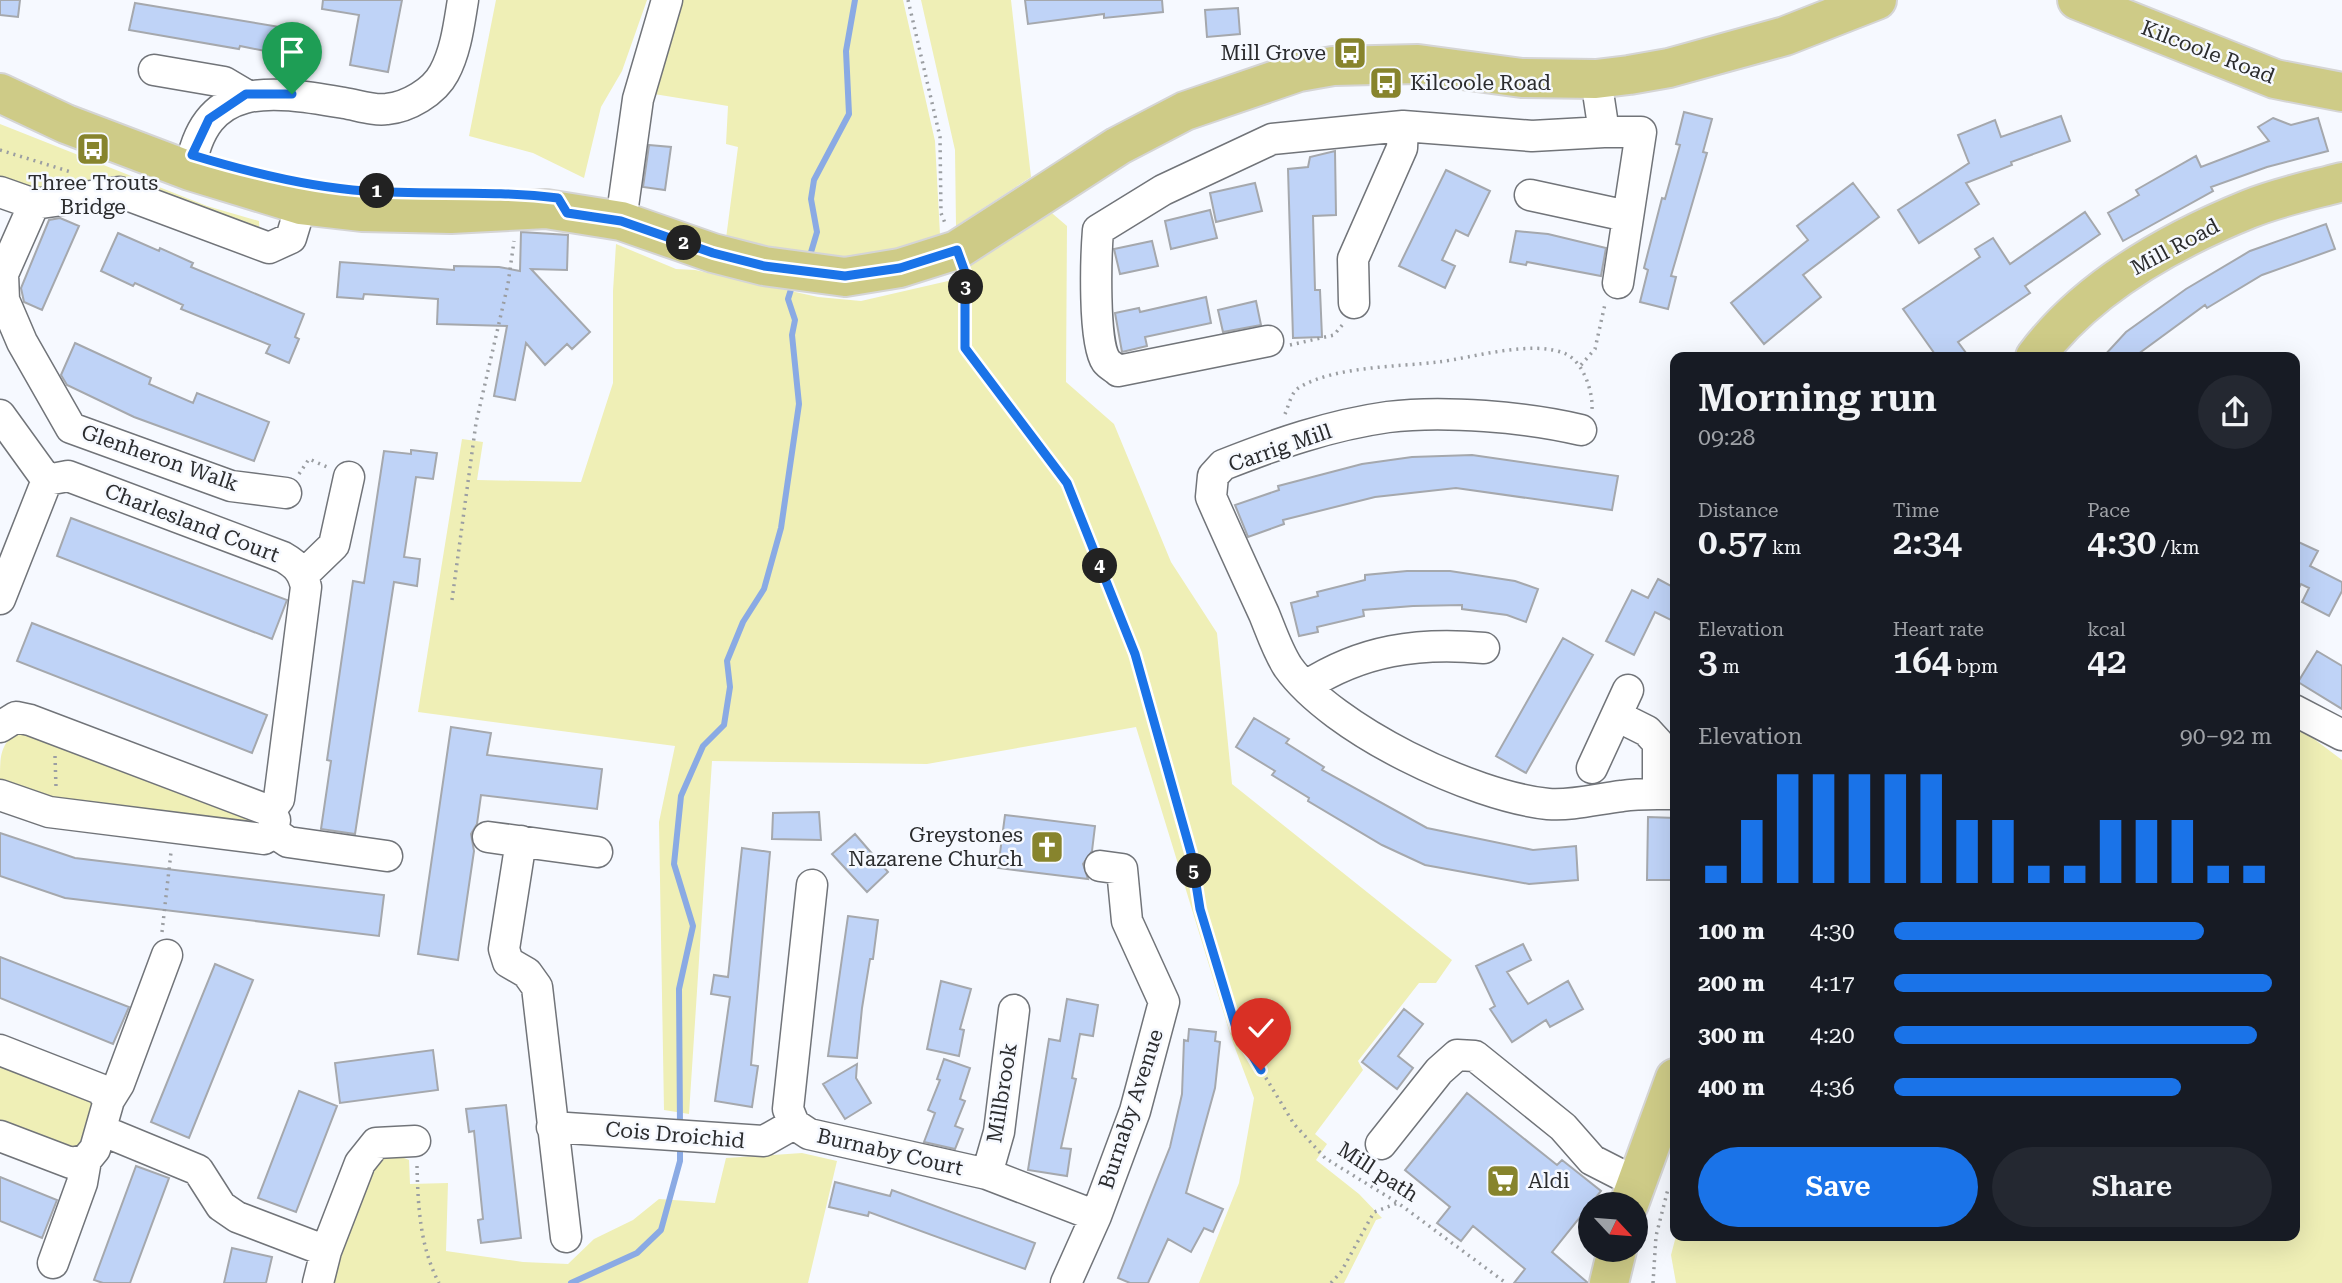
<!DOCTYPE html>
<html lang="en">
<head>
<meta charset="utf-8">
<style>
  :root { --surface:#171b24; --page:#242831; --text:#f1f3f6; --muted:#9ea1a6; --accent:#1a73e8 }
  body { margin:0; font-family:"Roboto Serif",serif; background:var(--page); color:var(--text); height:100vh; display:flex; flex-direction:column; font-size:26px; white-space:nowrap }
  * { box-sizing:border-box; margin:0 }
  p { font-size:23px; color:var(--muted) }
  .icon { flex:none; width:38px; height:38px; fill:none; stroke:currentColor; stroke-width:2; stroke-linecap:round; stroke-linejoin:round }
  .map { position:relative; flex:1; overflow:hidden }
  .sheet { position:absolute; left:1670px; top:352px; width:630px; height:889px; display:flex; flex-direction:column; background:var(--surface); border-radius:14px; box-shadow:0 7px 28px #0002 }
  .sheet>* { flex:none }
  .needle { width:46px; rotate:116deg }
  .controls { position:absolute; left:1578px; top:1192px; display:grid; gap:14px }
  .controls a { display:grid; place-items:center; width:70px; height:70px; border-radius:50%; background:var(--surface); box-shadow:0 7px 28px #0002; font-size:35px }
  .pin { position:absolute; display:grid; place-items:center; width:60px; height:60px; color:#fff; margin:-72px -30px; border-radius:50% 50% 50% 0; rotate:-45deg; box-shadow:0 0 7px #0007 }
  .pin .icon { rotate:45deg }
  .km { position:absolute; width:35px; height:35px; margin:-18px; border-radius:50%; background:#222; color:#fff; font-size:19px; line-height:35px; text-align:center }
  .round { display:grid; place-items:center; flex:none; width:74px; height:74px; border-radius:37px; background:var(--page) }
  .summary { display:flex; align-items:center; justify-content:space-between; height:119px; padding:0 28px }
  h1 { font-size:38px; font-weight:600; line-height:52px }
  .metrics { display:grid; grid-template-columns:repeat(3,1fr); gap:10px; height:119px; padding:7px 28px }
  .metrics div { display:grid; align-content:center }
  .metrics b { font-size:35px; font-weight:600 }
  .metrics small { font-size:19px; font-weight:400 }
  .metrics p { font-size:19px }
  .chart { height:196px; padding:14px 28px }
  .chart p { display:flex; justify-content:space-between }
  .chart svg { width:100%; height:126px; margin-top:7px; stroke:var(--accent); stroke-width:6 }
  .primary-button { display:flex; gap:14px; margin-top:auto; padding:14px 28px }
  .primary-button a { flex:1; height:80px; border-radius:42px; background:var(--accent); color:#fff; font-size:28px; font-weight:600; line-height:80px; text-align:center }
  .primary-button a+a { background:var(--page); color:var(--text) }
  ul { padding:0 28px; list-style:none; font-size:23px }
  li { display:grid; grid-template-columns:112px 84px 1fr; align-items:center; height:52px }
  li i { height:18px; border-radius:9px; background:var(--accent) }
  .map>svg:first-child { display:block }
  .green { fill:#efefb6 }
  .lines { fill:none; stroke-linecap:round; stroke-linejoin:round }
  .stream { stroke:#8aaae4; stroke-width:6 }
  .building { fill:#bfd3f7; stroke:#a5a8ad; stroke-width:2 }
  .minor-casing { stroke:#717479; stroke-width:33 }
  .major-casing { stroke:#d5d5d5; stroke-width:42 }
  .path { stroke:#9b9ea2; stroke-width:3.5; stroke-dasharray:2 5; stroke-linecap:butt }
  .minor { stroke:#fff; stroke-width:30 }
  .major { stroke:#cecb87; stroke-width:38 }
  .route-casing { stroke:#fff; stroke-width:14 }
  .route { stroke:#1a73e8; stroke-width:9 }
  .labels { text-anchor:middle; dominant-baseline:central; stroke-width:5; stroke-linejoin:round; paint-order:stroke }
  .street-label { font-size:21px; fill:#2b2c2e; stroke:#f6f9ff }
  .poi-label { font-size:21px; fill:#2b2c2e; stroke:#f6f9ff; text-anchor:end }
</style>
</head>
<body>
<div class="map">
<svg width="2342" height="1283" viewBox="0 0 2342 1283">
  <rect width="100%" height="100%" fill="#f6f9ff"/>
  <!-- green -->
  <path class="green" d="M496,0H647L622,71L601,107L584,178L533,153L469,136Z
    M676,0H903L935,141L940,235L884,262L725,246L738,147L726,144L728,106L654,94Z
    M921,0H1011L1031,177L956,226L955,150Z
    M0,124L207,206L259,221L260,238L116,187L50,195L0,187Z
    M1046,208L1067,226L1066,382L1114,424L1171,562L1217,633L1232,784L1452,960L1436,983H1419L1358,1061L1363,1070L1315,1134L1327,1144L1316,1160L1359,1194L1382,1218L1376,1220L1344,1283H1199L1239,1183L1254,1098L1232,1040L1136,727L927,764L712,761L689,1114L664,1110L659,822L675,746L418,712L462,439L483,442L477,480L581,482L613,383V291L616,244L676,269L695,270L818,297L861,301L948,281Z
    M2294,724L2342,760V1283H1676L1671,1255L1676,1236H2294Z
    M21,729L257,817L262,825L37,798L0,781C0,754 0,744 21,729Z
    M0,1061L99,1104L77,1154L0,1126Z
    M389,1152L409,1160L410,1184L448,1183L446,1251L523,1262L568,1264L594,1239L633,1220L659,1199L715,1203L726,1158L802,1153L837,1161L808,1283H327L366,1174Z"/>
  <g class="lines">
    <!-- stream -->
    <path class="stream" d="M809,259L817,232L811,199L814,180L849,114L846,51L855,0
      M680,1126L679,989L693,926L674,864L681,796L703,746L724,725L730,687L727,661L743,622L764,589L781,528L799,404L792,335L795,320L788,299L793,283
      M571,1283L637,1253L661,1230L680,1161V1144"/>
  </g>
  <!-- building -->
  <path class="building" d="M0,0H20L18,17L0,15Z
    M323,0H402L388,72L350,65L359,15L322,9Z
    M1025,0H1162L1163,12L1104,18V14L1028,24Z
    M135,3L310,32L305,59L240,46L239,49L129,30Z
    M1238,8L1240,34L1207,37L1205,10Z
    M1684,112L1712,119L1703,152L1707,153L1671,276L1676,277L1668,309L1640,302L1648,270L1644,268L1662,198L1665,199L1680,145L1676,144Z
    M2061,116L2070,141L2011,162L2012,165L1966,183L1979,204L1919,243L1898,210L1969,163L1958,135L1995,120L2001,137Z
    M2273,118L2291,125L2318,118L2328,151L2267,167L2211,187L2213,191L2123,241L2108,213L2139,195L2136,190L2196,156L2201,167L2269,141L2258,127Z
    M649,145L671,147L665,190L643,187Z
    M1335,151L1336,215L1313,216L1315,290H1320L1322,337L1293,338L1288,169L1308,167L1310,157Z
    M1446,170L1490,191L1468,236L1456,230L1442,260L1455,266L1445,288L1399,266Z
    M1255,183L1262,211L1216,222L1210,193Z
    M1853,183L1879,217L1803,275L1821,297L1764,344L1731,303L1808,240L1797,226Z
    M1210,210L1217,238L1171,249L1165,221Z
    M2085,212L2100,234L2025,286L2030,293L1958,342L1969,357H1937L1903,309L1980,257L1975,249L1993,238L2010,264Z
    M60,218L79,226L42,310L24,302L21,288L49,220Z
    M2326,224L2335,249L2262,275L2207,308L2205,305L2134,357H2103L2126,332L2186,289L2250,251Z
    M1516,231L1548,234L1606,248L1601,276L1527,262L1526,265L1510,262Z
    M521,232L568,235L567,270L531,269L590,332L572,349L567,344L545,365L526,343L515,400L494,396L507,326L437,324L438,299L364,294L363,299L337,297L340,262L454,270V266L499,267L520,271Z
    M118,233L159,251L160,248L193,263L191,267L304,314L295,337L299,339L289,363L266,353L270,345L181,309L183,305L135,283L133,286L101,271Z
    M1152,241L1158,266L1120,274L1114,249Z
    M1206,297L1211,323L1145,337L1147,346L1122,352L1115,313L1139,308L1140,312Z
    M1256,301L1261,325L1223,332L1218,310Z
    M75,343L151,378L149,384L193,403L197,393L269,422L254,461L134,417L67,385L61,375Z
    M411,450L437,453L433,479L416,477L404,557L420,559L417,586L394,582L355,834L321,829L331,761L327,760L353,581L364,583L384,451L411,454Z
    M1472,455L1618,476L1612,510L1456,488L1375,497L1283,520L1284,524L1248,537L1235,505L1279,490L1278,486L1362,464L1412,457Z
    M71,518L287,600L272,639L57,556Z
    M2294,540L2318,551L2310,566L2342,582V591L2329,616L2302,602L2309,588L2301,584L2294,598Z
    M1407,571H1450L1515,581L1538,589L1526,622L1507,615L1462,609V605L1413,606L1363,610L1364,616L1317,627L1318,632L1299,636L1291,603L1318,596L1317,592L1365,580V575Z
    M1658,579L1675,588V622L1655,612L1634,655L1606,641L1632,590L1648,598Z
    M32,623L267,715L252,753L17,661Z
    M1563,638L1593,655L1526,773L1496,756Z
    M2317,651L2342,666V709L2298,682Z
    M1254,718L1289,739L1286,743L1324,767L1322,770L1427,828L1533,850L1576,846L1578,880L1529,884L1425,865L1382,845L1308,801L1309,798L1272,775L1275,771L1236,747Z
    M451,727L491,733L487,755L602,769L597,809L481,795L477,824L471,834L474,851L458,960L418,954Z
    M819,812L821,840L772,839L773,813Z
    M1005,815L1095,826L1092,851L1083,864L1088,879L998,868Z
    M1648,817L1675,818V880H1647Z
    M0,833L75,858L384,895L379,936L65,898L0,876Z
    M855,834L888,872L867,892L832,854Z
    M742,848L770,852L751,1065L758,1066L752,1107L715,1101L730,997L711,994L714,975L728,977Z
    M848,916L878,920L873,959H870L862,1008L857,1058L828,1056Z
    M1523,944L1531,960L1507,972L1528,1004L1568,981L1583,1009L1550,1027L1546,1020L1512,1042L1490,1009L1495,1006L1476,966Z
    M0,957L129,1007L113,1044L0,998Z
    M215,964L253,980L189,1138L151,1122Z
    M941,981L971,989L960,1029L964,1030L959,1056L927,1049Z
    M1067,999L1098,1005L1093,1036L1080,1034L1072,1078L1076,1079L1061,1148L1071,1149L1067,1176L1028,1170L1049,1039L1060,1041Z
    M1404,1009L1423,1024L1398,1056L1413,1068L1397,1089L1362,1062Z
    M1189,1029L1216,1032L1215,1041L1220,1042L1215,1088L1186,1193L1223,1209L1213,1232L1204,1228L1191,1252L1168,1239L1148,1283H1130L1118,1278L1170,1147L1182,1094L1184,1040L1188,1041Z
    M433,1050L438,1090L340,1103L335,1063Z
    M944,1059L970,1068L960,1099L965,1101L955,1126L963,1129L955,1149L924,1142L935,1113L928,1110L940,1080L937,1079Z
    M857,1064L856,1078L871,1103L845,1119L823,1084Z
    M299,1091L337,1106L296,1212L258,1198Z
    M1467,1093L1557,1165L1562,1160L1601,1191L1552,1252L1588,1283H1514L1525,1269L1473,1226L1461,1241L1437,1223L1450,1207L1405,1170Z
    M506,1105L521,1238L481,1243L478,1220L483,1219L474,1131L469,1132L466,1109Z
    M136,1166L169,1178L130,1283H103L94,1280Z
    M0,1177L57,1200L42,1238L0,1221Z
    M835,1182L890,1196L892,1190L1035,1243L1025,1269L869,1212L868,1216L829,1207Z
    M232,1248L272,1257L266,1283H224Z"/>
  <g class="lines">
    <defs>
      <path id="minor" d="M154,70L224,82L246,95
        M1604,132H1641L1618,283
        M190,171C204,78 273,91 344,103C357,105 374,111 387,109C408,107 434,92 444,73C456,51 459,24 463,0
        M0,192L34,204L119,192L269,248L291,238L301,205
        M1530,195L1627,216
        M34,204L3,274L4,300L22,342L71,428L231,486L286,493
        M621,221L638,99L667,0
        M1354,303L1353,259L1402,148L1403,126
        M1268,341L1118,371C1115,368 1109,365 1106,361C1093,342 1096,255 1098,230L1163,190L1272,139L1403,126L1532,136L1604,132L1596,79
        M0,415L47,480
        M1581,430C1527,417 1443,410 1388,417C1331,425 1276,444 1223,465L1213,476L1211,497C1228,536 1246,575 1264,614C1271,631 1278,652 1288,667C1333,730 1472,796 1548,804C1572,806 1597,799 1622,796C1639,793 1657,794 1675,794
        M303,575L334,545L349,477
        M0,599L47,480L68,476L283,557C297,565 303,572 306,587L279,799L270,811
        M1306,686C1362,650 1418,642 1484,648
        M2294,710L2342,735
        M1617,716L1647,731L1658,743V794
        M0,727L16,717L30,720L270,811L275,820L273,832L264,839L49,812L0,795
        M1592,768L1628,690
        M273,832L288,842L387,856
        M488,837L597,852
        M521,841L504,949L508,962L527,973L537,987L566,1237
        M812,885L788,1109L794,1124L809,1134L987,1174L1096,1216
        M0,1050L100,1089L109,1100L95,1149L86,1160L71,1163L0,1136
        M109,1100L119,1084L167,955
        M552,1127L764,1141L794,1124
        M101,1130L198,1170L221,1206L237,1217L326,1251L318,1283
        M1381,1144L1439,1071L1457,1055L1475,1056L1563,1127L1592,1160L1637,1183
        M987,1174L999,1132L1014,1010
        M326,1251L360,1163L376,1143L415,1141
        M53,1263L82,1183L86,1160
        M1066,1283L1096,1216L1135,1111L1164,1002L1127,921L1122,869L1100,866"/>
      <path id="major" d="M2077,0L2275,79L2342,92
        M0,93L66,124L190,171L301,205L362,212L451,214L546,209L621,221L713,253L764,266L845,277L900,268L957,250L1118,146L1185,111L1299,72L1333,66L1418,64L1522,78L1596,79L1629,75L1669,68L1785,36L1877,0
        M2035,357C2087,287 2170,241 2249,209C2278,197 2312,190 2342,182
        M1629,1204L1675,1078
        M1609,1283L1617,1250"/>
    </defs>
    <!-- minor casing -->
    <use href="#minor" class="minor-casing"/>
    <!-- major casing -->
    <use href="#major" class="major-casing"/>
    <!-- path -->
    <path class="path" d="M908,0L940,137L941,213L945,223
      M0,150L71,172
      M966,279L965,348L1067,483L1135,654L1191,853L1201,909L1236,1029L1294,1124L1325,1158L1398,1203L1506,1283
      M1290,345L1334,335L1343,324
      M1581,365L1595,349L1605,304
      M1285,414C1289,405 1291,392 1300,387C1336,366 1397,367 1438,362C1472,358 1533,339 1566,354C1583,362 1593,391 1592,409
      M299,474L309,459L327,467
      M452,600L476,423L508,284L514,241
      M55,756L56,787
      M162,932L171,852
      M417,1166C418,1207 420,1247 439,1283
      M1331,1283L1341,1272L1374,1212L1398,1203
      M1653,1283L1656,1236L1668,1189"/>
    <!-- minor -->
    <use href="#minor" class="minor"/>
    <!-- major -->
    <use href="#major" class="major"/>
  </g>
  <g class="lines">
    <defs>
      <path id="route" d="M292,94H246L209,119L192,155C248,172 307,187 365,191C430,195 493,190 558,198L567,213L621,221L713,253L764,266L845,276L900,268L957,250L965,272V348L1067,483L1135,654L1191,853L1200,909L1236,1028L1261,1070"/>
    </defs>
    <!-- route casing -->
    <use href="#route" class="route-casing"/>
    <!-- route -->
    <use href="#route" class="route"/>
  </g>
  <!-- icons -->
  <defs>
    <symbol id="bus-square" viewBox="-11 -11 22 22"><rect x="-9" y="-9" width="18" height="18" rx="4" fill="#87842d" stroke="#f6f9ff"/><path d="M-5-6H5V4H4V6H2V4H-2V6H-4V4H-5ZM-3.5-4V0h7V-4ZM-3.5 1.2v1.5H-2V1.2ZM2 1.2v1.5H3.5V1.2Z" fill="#fff"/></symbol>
    <symbol id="church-square" viewBox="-11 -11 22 22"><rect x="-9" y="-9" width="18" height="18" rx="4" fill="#87842d" stroke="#f6f9ff"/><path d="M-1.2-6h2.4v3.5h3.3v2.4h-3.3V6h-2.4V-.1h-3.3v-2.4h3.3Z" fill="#fff"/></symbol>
    <symbol id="supermarket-square" viewBox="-11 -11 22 22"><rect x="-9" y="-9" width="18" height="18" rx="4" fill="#87842d" stroke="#f6f9ff"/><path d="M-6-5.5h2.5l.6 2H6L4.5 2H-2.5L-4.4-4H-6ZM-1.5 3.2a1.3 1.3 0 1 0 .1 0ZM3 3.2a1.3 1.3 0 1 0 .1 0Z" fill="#fff"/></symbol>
  </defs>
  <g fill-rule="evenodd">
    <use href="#bus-square" x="1331" y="34" width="38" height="38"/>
    <use href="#bus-square" x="1367" y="64" width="38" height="38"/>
    <use href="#bus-square" x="74" y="130" width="38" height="38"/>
    <use href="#church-square" x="1028" y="828" width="38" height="38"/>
    <use href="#supermarket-square" x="1484" y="1162" width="38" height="38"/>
  </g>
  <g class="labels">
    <!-- street labels -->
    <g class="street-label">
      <text transform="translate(2208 52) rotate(21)">Kilcoole Road</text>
      <text transform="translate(2175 247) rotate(-28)">Mill Road</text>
      <text transform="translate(1280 448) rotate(-19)">Carrig Mill</text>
      <text transform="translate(160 458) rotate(19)">Glenheron Walk</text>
      <text transform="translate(192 523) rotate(21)">Charlesland Court</text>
      <text transform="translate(1002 1093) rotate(-81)">Millbrook</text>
      <text transform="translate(1131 1109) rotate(-72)">Burnaby Avenue</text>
      <text transform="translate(675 1135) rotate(5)">Cois Droichid</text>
      <text transform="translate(890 1152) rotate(13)">Burnaby Court</text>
      <text transform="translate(1378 1172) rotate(33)">Mill path</text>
    </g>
    <!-- poi labels -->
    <g class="poi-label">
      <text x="1326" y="53">Mill Grove</text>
      <text x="1410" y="83" text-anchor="start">Kilcoole Road</text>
      <text x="93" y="183" text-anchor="middle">Three Trouts<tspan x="93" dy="24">Bridge</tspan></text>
      <text x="1023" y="835">Greystones<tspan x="1023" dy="24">Nazarene Church</tspan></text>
      <text x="1528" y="1181" text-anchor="start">Aldi</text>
    </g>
  </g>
</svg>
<div class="controls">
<a><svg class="needle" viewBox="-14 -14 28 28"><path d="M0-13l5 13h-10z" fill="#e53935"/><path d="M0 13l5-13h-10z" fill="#9ea1a6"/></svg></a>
</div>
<div class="pin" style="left:292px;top:94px;background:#1e9e55"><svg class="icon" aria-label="arrive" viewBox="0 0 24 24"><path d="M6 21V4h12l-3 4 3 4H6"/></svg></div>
<div class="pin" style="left:1261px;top:1070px;background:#d93025"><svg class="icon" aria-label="check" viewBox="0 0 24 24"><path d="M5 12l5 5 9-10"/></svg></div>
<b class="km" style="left:377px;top:191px">1</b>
<b class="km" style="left:684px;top:243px">2</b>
<b class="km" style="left:966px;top:287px">3</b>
<b class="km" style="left:1100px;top:566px">4</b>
<b class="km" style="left:1194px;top:871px">5</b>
<section class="sheet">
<div class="summary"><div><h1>Morning run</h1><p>09:28</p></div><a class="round"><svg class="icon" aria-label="share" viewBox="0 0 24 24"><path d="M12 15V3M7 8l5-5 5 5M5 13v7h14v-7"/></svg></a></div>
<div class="metrics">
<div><p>Distance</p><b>0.57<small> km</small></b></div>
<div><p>Time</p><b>2:34</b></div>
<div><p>Pace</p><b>4:30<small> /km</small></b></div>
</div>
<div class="metrics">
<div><p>Elevation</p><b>3<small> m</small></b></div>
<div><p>Heart rate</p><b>164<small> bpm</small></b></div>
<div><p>kcal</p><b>42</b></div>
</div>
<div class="chart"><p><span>Elevation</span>90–92 m</p>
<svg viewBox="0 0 160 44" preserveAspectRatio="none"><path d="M5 44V38M15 44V22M25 44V6M35 44V6M45 44V6M55 44V6M65 44V6M75 44V22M85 44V22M95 44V38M105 44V38M115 44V22M125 44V22M135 44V22M145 44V38M155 44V38"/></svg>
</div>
<ul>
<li><b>100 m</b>4:30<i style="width:82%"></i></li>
<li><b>200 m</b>4:17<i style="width:100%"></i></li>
<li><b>300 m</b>4:20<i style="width:96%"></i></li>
<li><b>400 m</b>4:36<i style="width:76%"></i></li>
</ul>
<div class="primary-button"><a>Save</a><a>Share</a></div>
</section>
</div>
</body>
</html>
